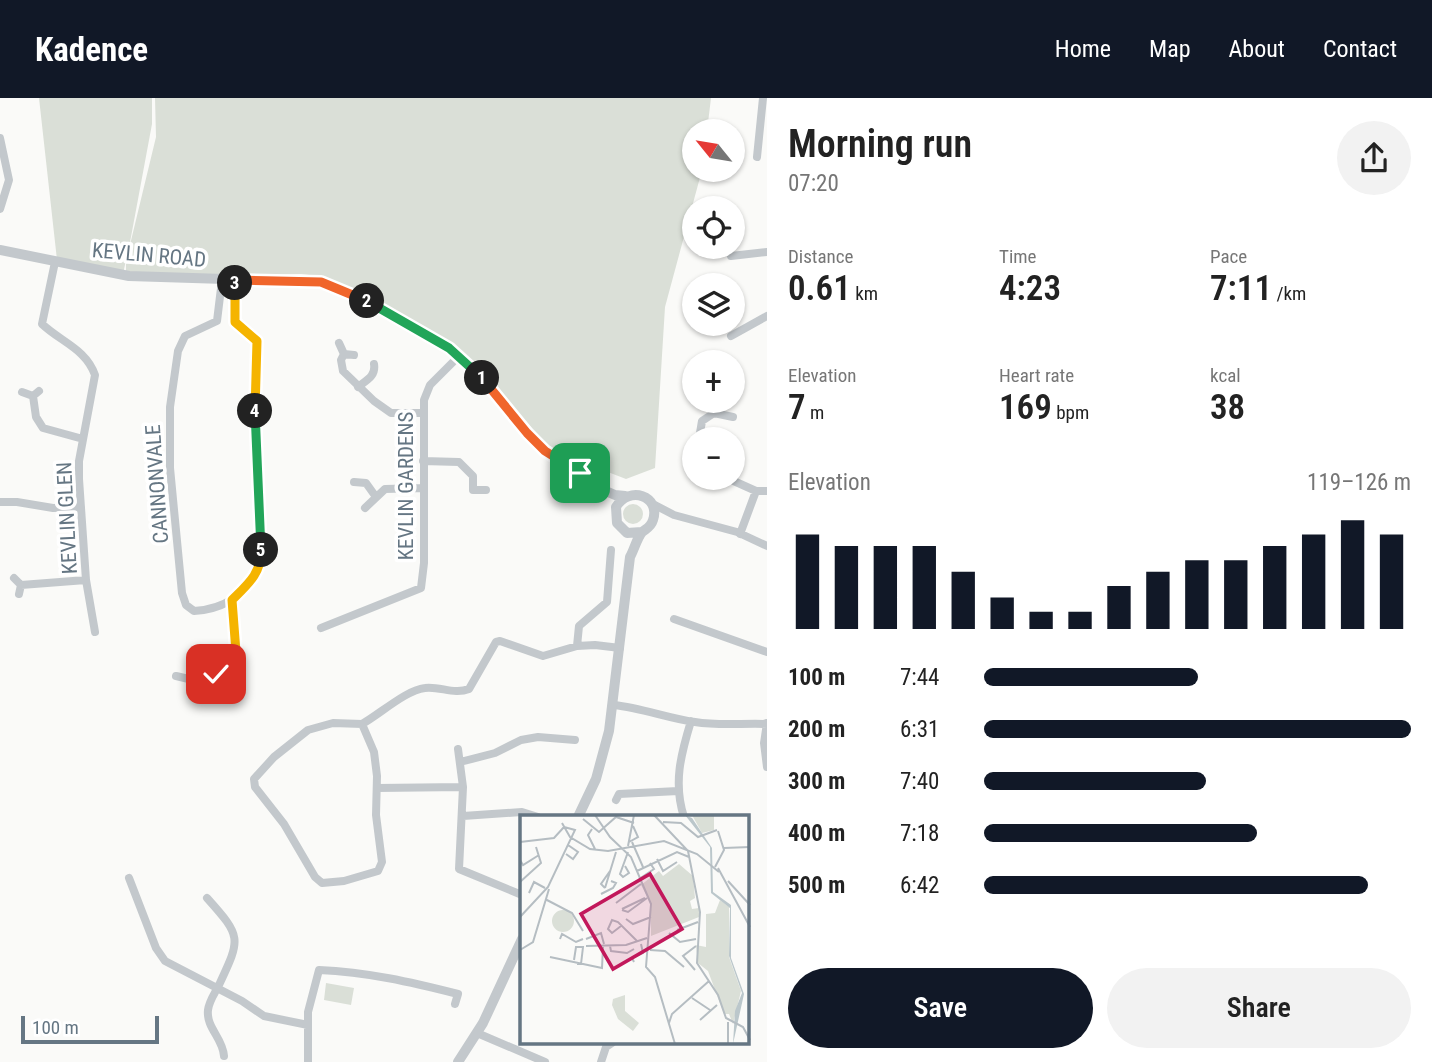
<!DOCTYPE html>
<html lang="en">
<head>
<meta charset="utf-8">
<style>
  :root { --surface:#fff; --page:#f2f2f2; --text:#222; --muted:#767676; --accent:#111827 }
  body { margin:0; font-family:"Roboto Condensed",sans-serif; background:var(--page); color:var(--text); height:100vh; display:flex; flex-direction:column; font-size:26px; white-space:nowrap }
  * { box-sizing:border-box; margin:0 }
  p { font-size:23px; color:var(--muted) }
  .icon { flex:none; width:38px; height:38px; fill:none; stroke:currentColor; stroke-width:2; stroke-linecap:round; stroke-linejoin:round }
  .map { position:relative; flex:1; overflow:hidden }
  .side { display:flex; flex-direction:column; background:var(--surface); width:665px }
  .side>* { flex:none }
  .needle { width:46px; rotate:300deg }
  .fabs { position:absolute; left:682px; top:21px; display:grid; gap:14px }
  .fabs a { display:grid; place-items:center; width:63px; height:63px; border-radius:50%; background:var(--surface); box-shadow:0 2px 5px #0004; font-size:35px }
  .scale { position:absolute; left:21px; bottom:18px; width:138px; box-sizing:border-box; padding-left:7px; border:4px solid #657683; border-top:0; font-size:19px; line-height:24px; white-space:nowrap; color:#657683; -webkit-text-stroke:5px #fff; paint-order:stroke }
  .pin { position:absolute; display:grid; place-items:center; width:60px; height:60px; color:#fff; margin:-30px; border-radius:14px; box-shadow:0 4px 10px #0006 }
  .km { position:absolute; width:35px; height:35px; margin:-18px; border-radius:50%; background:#222; color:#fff; font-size:19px; line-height:35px; text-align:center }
  .round { display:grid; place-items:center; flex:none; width:74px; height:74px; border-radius:37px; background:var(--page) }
  .overview { display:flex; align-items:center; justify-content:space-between; height:119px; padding:0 21px }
  h1 { font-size:38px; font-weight:600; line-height:52px }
  .metrics { display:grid; grid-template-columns:repeat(3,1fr); gap:10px; height:119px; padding:7px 21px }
  .metrics div { display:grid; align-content:center }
  .metrics b { font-size:35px; font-weight:600 }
  .metrics small { font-size:19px; font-weight:400 }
  .metrics p { font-size:19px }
  .chart { height:196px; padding:14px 21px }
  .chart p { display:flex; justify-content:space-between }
  .chart svg { width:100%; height:126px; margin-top:7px; stroke:var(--accent); stroke-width:6 }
  .primary-button { display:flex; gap:14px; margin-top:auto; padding:14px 21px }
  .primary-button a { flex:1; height:80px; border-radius:42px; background:var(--accent); color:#fff; font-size:28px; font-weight:600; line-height:80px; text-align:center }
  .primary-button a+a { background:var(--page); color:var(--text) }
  ul { padding:0 21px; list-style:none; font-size:23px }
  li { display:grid; grid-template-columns:112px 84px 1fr; align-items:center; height:52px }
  li i { height:18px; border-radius:9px; background:var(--accent) }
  header { display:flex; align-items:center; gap:42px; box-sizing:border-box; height:98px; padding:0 35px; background:var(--accent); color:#fff }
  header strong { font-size:33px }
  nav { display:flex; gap:38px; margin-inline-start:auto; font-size:24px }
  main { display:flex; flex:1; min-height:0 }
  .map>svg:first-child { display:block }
  .green { fill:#dadfd7 }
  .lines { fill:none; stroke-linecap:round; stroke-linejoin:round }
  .minor { stroke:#c3c8cc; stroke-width:8 }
  .tertiary { stroke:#c3c8cc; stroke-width:10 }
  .split-1-casing { stroke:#fff; stroke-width:14 }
  .split-2-casing { stroke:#fff; stroke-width:14 }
  .split-3-casing { stroke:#fff; stroke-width:14 }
  .split-4-casing { stroke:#fff; stroke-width:14 }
  .split-5-casing { stroke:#fff; stroke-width:14 }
  .split-6-casing { stroke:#fff; stroke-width:14 }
  .split-1 { stroke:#f0652b; stroke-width:9 }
  .split-2 { stroke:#22a559; stroke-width:9 }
  .split-3 { stroke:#f0652b; stroke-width:9 }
  .split-4 { stroke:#f5b400; stroke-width:9 }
  .split-5 { stroke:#22a559; stroke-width:9 }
  .split-6 { stroke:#f5b400; stroke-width:9 }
  .labels { text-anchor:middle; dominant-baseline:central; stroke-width:7; stroke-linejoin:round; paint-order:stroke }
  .street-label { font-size:21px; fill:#657683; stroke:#fff }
  .inset-road { fill:none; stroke:#b5bdc2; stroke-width:2 }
  .view { fill:#c2185b; fill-opacity:0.15; stroke:#c2185b; stroke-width:3.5 }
  .inset-edge { fill:none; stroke:#657683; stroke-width:3.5 }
</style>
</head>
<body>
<header>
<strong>Kadence</strong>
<nav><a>Home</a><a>Map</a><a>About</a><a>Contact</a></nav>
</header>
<main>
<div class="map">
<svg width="767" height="964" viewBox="0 0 767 964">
  <rect width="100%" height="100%" fill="#fafaf8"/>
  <!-- green -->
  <path class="green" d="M39,0H152V26L128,155L156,39L155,0H711L707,33H695V72H702L665,209L655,370L626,381L569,359L549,349L475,267L439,237L325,179L301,176L234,178L126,174V162L123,176L57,162Z
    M623 416a10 10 0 1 1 20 0a10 10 0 1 1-20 0Z
    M326,885L354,890L351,907L324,902Z"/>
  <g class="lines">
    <!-- minor -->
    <path class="minor" d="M0,40L9,82L0,111
      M757,59L763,0
      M731,158L767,154
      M55,164L42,226C61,244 86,251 95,277L79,363V381L86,482L95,534
      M222,182L217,223L185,238L178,253L170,309V370L182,495L186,507L194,513C228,511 250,493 262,462L254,331L257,243L235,224V182
      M731,238L767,218
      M339,245L344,256L354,257
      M344,256L341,262L343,273L374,303L391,315H422
      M358,289C367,282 376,278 374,266
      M22,294L33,298L39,293
      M33,298L36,319L43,330L83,341
      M699,341L702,323L714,315L733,319
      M423,363L459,364L473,378V392H486
      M727,380L756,393
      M354,384L366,385L376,399
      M0,404H17L53,410L81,409
      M651,405L674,417L737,434L767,448
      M365,410L385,391L423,390
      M740,436L756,393H767
      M14,480L21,487L19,496
      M21,487L86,482
      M674,521L767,554
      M321,530L421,490L424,465V302L430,287L459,258
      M577,548L579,528L607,504L611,452
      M176,578L193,582L228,572L236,554L232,502
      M614,607C642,610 667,620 695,624C719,628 742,625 767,626
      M333,625L362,626L374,654L377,678L376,717L382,764L378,773L344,783L322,785L315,779L284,726L255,689L254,681L274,659L308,632Z
      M767,625L764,645L767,669
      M362,626C380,616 406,592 425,590C440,588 454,597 469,591L496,544L500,543L543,558L577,548L595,547L620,550
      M458,651L463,689L459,771L522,797
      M460,664L495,655L521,642L538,639L575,642
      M377,690L463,689
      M616,702L619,696L678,693
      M463,718L522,714L538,719
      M684,719C673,685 681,656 691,623
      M129,780L156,850L165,863L242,903L264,918L308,927
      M207,800C242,839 241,840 219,887C215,895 209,903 208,912C206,930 223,940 224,958
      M477,935L545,964
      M308,964V914L319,872C367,874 411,884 458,896L455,906
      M601,964L606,949L612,945"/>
    <!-- tertiary -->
    <path class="tertiary" d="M0,152L129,178L321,184L346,193L368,204L449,250L485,284L527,335L545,353L587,379L601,391L615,397L625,398
      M578,719L596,681L609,633L630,459C634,452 637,440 642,434C647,430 651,429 653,422C661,398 629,387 616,409L617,425L627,435L642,434
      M458,964L483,925L522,841"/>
  </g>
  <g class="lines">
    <defs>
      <path id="split-1" d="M482,280L527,335L545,353L580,375"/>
      <path id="split-2" d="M367,203L449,250L482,280"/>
      <path id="split-3" d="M235,185V182L321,184L367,203"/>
      <path id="split-4" d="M235,185V224L257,243L255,313"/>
      <path id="split-5" d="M255,313L261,452"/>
      <path id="split-6" d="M216,576L228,572L236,554L232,502C247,487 262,475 261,452"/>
    </defs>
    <!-- split-1 casing -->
    <use href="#split-1" class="split-1-casing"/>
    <!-- split-2 casing -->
    <use href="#split-2" class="split-2-casing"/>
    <!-- split-3 casing -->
    <use href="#split-3" class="split-3-casing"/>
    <!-- split-4 casing -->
    <use href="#split-4" class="split-4-casing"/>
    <!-- split-5 casing -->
    <use href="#split-5" class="split-5-casing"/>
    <!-- split-6 casing -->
    <use href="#split-6" class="split-6-casing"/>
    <!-- split-1 -->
    <use href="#split-1" class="split-1"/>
    <!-- split-2 -->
    <use href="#split-2" class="split-2"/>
    <!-- split-3 -->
    <use href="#split-3" class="split-3"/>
    <!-- split-4 -->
    <use href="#split-4" class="split-4"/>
    <!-- split-5 -->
    <use href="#split-5" class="split-5"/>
    <!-- split-6 -->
    <use href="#split-6" class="split-6"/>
  </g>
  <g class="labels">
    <!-- street labels -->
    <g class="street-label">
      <text transform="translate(149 157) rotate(5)">KEVLIN ROAD</text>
      <text transform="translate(157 386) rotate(-94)">CANNONVALE</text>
      <text transform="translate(406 388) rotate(-90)">KEVLIN GARDENS</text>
      <text transform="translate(67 420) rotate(-93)">KEVLIN GLEN</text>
    </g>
  </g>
  <!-- overview -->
  <g transform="translate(520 717)">
    <rect width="229" height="229" fill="#fafaf8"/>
    <path d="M172,0H194V15L182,18ZM159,49L173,61L175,83L170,86L172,94L179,93V102L131,121V89L121,70L139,56L143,61ZM200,85L209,92V142L221,176L213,209L209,199H204L188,156L178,148L176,130L186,132V99L195,98ZM32 106a11 11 0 1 1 22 0a11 11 0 1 1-22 0ZM105,180V196L119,208L113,216L98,204L92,190L93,184Z" fill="#dadfd7"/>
    <path d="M165,0L172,3L192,33L193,77L211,90V143L224,179L213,229L215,196L222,178L209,141L210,93L191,78L190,32Z" fill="#bbc7cb"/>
    <path class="inset-road" d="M75,0L90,22L111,42L131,89L126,152L135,162L155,229M134,0L168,36M63,4L79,17L96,2L114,8M143,7L161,8L178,22L197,15M42,8L50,22L70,34L88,36L144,26L177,39L199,57M72,14L68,20L75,34M0,27L34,23L44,12M109,27L118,22L113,11M112,27L123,52M108,31L114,0M204,33L230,32M168,36L180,97L177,148L198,180L206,203L223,212L230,225M46,39L53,44L58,37L48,30M137,44L143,56L157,47M0,45L3,50L19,40M105,51L109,58L103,62L100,59L108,37M195,52L204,35L198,16M198,53L230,112M117,56L157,37L169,42M119,64L134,54L130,48M208,66L230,90M0,67L21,48L16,32M85,73L96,37M85,73L81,69L90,56M9,78L14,67L25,73M81,79L93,73L96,68L91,66M25,84L52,98L63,116M96,88L121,69M102,94L125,83M102,95L108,97L127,83M0,102L28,72L55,15L44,12M106,104L113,109L131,102M101,111L92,118L88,114L92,105L98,107L117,126M157,115L178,107M149,118L160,127L176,124M40,124L42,119L56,127L63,124M66,124L81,118L84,129M66,131L106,130L127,123M90,131L91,136L107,138L114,134M0,135L13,127L29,74M130,135L145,136L164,152M30,142L82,153L83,132M54,145L56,132H63L61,149H57M114,147L112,143L123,138L121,129M175,155L163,141L176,131M172,183L190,195M180,205L197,190M208,207V229M149,208L152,199L189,166"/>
    <path class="view" d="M130,59L162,114L93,154L61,99Z"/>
    <rect width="229" height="229" class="inset-edge"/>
  </g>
</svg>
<div class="fabs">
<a><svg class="needle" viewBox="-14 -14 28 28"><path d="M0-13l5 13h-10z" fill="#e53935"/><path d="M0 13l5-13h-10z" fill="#767676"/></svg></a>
<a><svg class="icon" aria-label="locate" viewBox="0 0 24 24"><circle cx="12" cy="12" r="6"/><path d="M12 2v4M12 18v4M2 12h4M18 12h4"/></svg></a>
<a><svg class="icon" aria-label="layers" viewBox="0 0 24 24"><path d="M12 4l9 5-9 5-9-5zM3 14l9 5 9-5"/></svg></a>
<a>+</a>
<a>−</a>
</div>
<div class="scale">100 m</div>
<div class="pin" style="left:580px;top:375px;background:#1e9e55"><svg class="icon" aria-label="arrive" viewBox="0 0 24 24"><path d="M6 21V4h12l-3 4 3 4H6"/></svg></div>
<div class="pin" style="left:216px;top:576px;background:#d93025"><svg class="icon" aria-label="check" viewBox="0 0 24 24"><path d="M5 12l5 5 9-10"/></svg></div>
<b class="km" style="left:482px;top:280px">1</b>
<b class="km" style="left:367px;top:203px">2</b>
<b class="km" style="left:235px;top:185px">3</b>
<b class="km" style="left:255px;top:313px">4</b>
<b class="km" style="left:261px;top:452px">5</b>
</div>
<section class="side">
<div class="overview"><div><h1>Morning run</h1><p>07:20</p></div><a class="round"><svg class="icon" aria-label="share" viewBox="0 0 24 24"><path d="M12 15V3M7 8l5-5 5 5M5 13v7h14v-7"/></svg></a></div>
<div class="metrics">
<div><p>Distance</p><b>0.61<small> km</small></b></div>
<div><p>Time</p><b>4:23</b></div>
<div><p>Pace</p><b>7:11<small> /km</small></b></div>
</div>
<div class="metrics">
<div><p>Elevation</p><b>7<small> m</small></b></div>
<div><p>Heart rate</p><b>169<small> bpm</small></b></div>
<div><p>kcal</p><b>38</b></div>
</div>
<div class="chart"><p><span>Elevation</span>119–126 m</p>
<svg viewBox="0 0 160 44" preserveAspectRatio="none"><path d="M5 44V11M15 44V15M25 44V15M35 44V15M45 44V24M55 44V33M65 44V38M75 44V38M85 44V29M95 44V24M105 44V20M115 44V20M125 44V15M135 44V11M145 44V6M155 44V11"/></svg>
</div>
<ul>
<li><b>100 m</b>7:44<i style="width:50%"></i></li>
<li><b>200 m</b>6:31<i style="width:100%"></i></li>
<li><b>300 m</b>7:40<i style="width:52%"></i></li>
<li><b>400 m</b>7:18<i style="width:64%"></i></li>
<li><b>500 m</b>6:42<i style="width:90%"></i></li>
</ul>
<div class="primary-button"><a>Save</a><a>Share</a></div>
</section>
</main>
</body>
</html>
